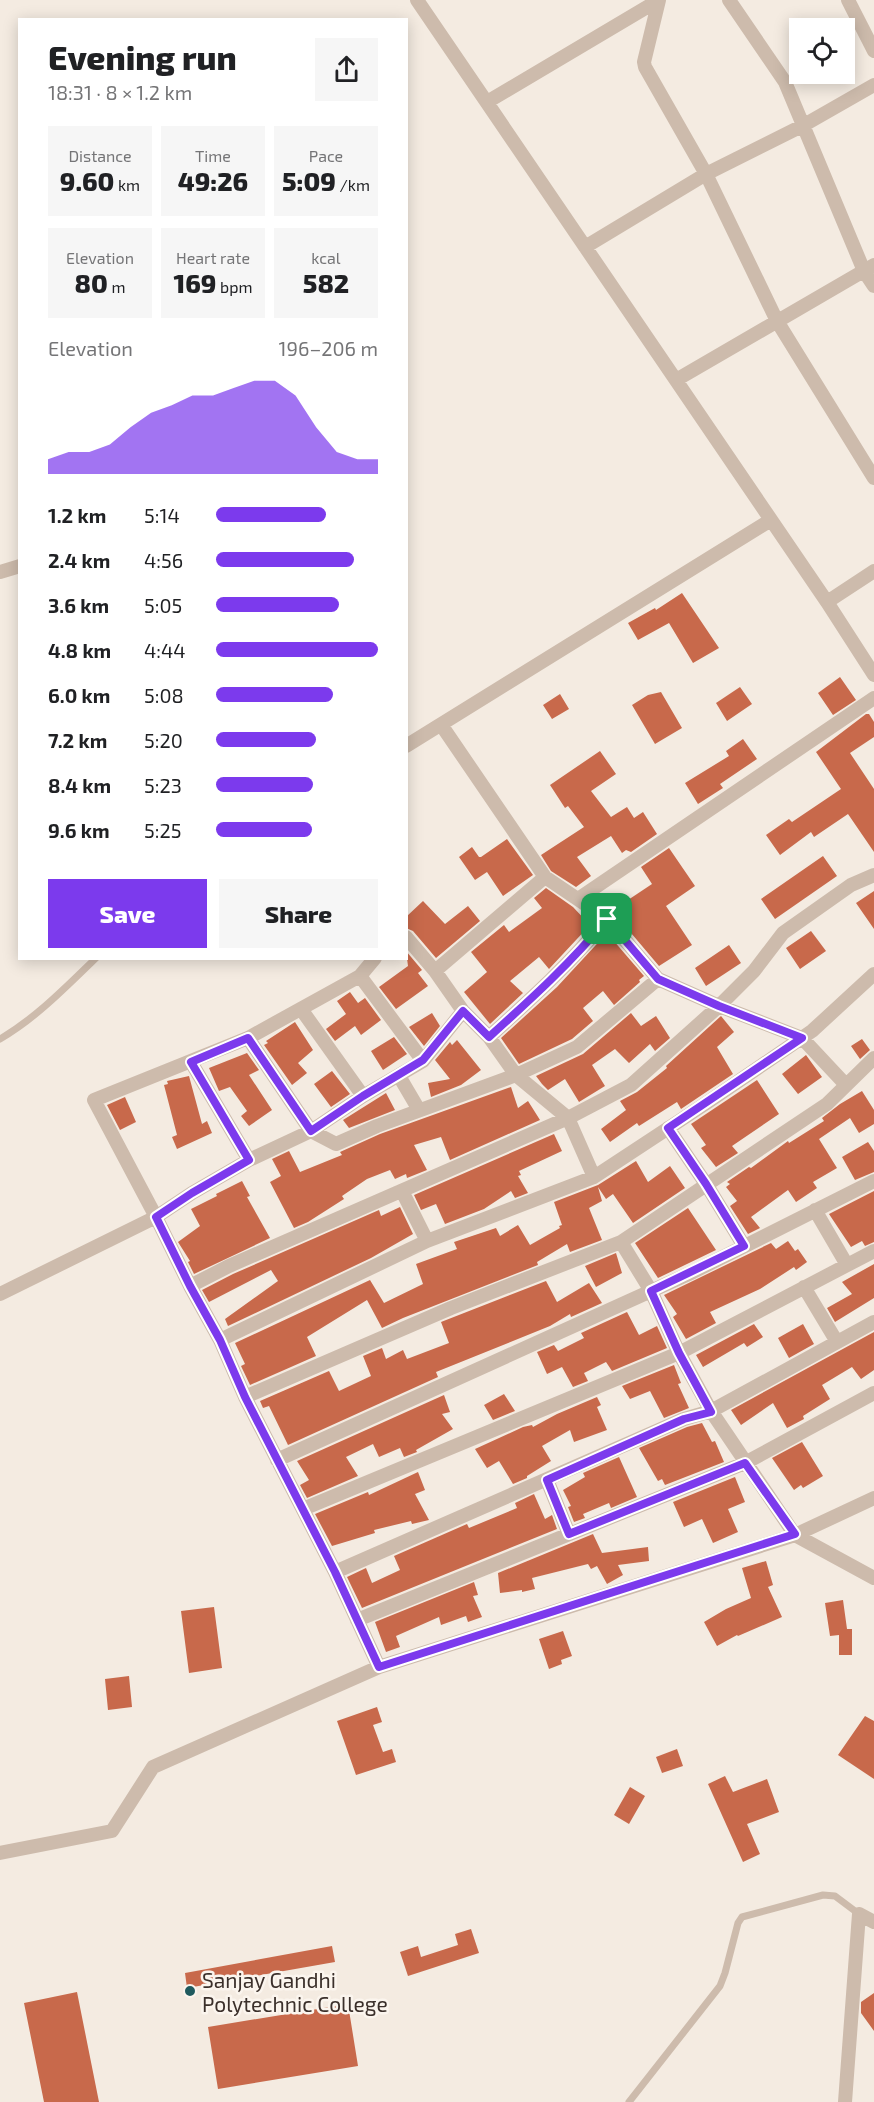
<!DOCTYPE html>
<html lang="en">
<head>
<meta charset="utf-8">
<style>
  :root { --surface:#fff; --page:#f6f6f6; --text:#202124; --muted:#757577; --accent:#7c3aed }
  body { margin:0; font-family:"Exo 2",sans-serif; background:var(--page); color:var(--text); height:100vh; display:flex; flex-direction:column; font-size:22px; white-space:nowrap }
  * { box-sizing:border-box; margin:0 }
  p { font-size:20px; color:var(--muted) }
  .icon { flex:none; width:33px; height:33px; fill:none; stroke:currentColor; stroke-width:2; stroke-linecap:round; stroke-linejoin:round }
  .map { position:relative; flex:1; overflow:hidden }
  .side { position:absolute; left:18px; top:18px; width:390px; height:942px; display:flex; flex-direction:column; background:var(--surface); border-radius:0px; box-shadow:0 3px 15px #0003 }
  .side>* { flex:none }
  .tools { position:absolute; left:789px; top:18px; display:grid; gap:12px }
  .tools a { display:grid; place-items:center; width:66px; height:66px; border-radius:0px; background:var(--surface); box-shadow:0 3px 15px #0003; font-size:30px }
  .pin { position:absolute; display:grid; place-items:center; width:51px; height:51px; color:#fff; margin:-26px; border-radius:12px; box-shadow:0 3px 9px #0006 }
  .round { display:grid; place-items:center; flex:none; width:63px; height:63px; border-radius:0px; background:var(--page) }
  .overview { display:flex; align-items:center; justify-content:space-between; height:102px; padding:0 30px }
  h1 { font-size:33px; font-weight:800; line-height:45px }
  .metrics { display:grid; grid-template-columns:repeat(3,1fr); gap:9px; height:102px; padding:6px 30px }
  .metrics div { display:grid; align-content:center; border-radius:0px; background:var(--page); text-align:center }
  .metrics b { font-size:26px; font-weight:800 }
  .metrics small { font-size:16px; font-weight:400 }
  .metrics p { font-size:16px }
  .chart { height:168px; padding:12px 30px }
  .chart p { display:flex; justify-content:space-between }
  .chart svg { width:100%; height:108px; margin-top:6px; fill:var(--accent); opacity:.7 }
  .primary-button { display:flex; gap:12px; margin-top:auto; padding:12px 30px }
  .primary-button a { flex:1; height:69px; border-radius:0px; background:var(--accent); color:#fff; font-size:24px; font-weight:800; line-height:69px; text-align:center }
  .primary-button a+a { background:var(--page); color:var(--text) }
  ul { padding:0 30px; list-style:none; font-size:20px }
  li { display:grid; grid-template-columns:96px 72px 1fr; align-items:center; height:45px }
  li i { height:15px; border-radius:8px; background:var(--accent) }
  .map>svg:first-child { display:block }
  .building { fill:#c8694b }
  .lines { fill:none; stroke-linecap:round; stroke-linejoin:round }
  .service { stroke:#cdbbac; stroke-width:7 }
  .minor { stroke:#cdbbac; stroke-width:14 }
  .route-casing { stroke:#fff; stroke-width:12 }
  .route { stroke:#7c3aed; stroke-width:8 }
  .poi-dot { fill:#1f5a5e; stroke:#fbf5ee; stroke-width:2 }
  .labels { text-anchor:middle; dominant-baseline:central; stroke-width:5; stroke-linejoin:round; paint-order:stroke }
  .poi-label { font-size:21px; fill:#3b302b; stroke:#fbf5ee; text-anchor:start }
</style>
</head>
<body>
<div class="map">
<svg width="874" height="2102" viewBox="0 0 874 2102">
  <rect width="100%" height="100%" fill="#f4ebe1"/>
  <!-- building -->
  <path class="building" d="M682,593L719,648L693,663L669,623L638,640L628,623L655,608L656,610Z
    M840,677L856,700L833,715L818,693Z
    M740,687L752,704L727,721L716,703Z
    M661,692L682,728L655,744L632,705L648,695Z
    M560,694L569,709L552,719L543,705Z
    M866,714H869L874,722V737L850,753L874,789V852L848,814L814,837L811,832L780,855L766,835L789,819L792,822L841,789L816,752Z
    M743,739L757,759L720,784L723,788L698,804L685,783L729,756L726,751Z
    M600,751L616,774L591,791L611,817L627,807L634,818L643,812L657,834L631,852L626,850L622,853L611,836L577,857L591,876L576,887L551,871L541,855L584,827L568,806L565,808L550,785Z
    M507,839L533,875L503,896L487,872L475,880L459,857L472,847L479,857H481Z
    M669,848L695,886L666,906L692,945L659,966L620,920L613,910L652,884L641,867Z
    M823,856L837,876L775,919L761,899Z
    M546,888L573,907L590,925L549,969L539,957L510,981L523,993L490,1024L464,992L487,972L471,952L504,925L509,932L542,908L534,898Z
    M874,891V929L856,903Z
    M423,901L445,924L468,906L480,921L436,958L413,931L406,928V917Z
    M811,931L826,951L800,969L786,948Z
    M607,933L644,976L639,980L640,982L614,1005L603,991L583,1008L593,1021L572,1039L519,1064L501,1038L557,987Z
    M729,945L741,963L706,986L695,968Z
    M406,951L422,970L418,973L428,986L396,1009L379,987L408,966Z
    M350,992L358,1003L365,998L381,1020L361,1035L355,1026L335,1041L326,1029L346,1014L337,1001Z
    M432,1013L440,1026L424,1046L409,1027Z
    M631,1013L641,1026L656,1016L670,1038L655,1051L650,1044L629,1063L615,1049L592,1065L605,1086L579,1102L565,1079L548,1090L542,1084L536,1076L583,1054Z
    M721,1016L734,1032L717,1047L733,1074L681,1109L677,1102L639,1126L637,1123L610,1142L601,1129L626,1110L620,1101L637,1092L667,1068L666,1066Z
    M295,1022L313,1050L298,1063L307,1073L292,1085L264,1045L268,1043L266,1041Z
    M394,1037L407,1054L383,1070L371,1051Z
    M862,1039L870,1050L860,1059L851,1046Z
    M457,1040L481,1070L461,1085L431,1097L428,1083L450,1079L435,1060L450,1042L452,1045Z
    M247,1053L259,1070L249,1075L272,1110L249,1126L241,1116L247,1111L230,1087L219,1091L209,1068Z
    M806,1055L822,1077L798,1094L782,1074Z
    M332,1071L350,1094L331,1107L314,1084Z
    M189,1076L202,1124L207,1121L212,1133L177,1149L172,1137L177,1135L164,1085L168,1084L167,1081Z
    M757,1080L779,1114L732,1146L738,1153L716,1167L701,1148L706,1145L691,1124Z
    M511,1087L518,1108L528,1101L540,1120L450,1160L441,1137L414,1145L427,1170L407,1178L406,1174L395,1179L390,1170L367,1179L342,1196L344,1199L308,1222L294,1228L270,1182L281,1176L272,1159L289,1151L300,1172L342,1155L340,1152L380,1134Z
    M862,1091L874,1110V1124L859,1133L850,1118L819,1139L837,1168L813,1182L817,1188L796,1202L788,1190L751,1217L760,1228L748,1234L730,1206L737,1201L726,1187L730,1184L727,1182L749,1167L751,1168L788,1141L789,1143L824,1121L822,1118L840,1104Z
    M386,1093L395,1110L349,1128L343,1120Z
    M125,1097L136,1122L120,1130L107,1105Z
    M554,1134L562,1151L519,1171L521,1175L518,1176L528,1193L515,1198L511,1191L484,1209L445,1224L436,1204L421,1210L414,1195Z
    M868,1142L874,1151V1172L855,1180L842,1157Z
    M636,1161L648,1182L670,1166L685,1188L633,1223L613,1194L606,1199L598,1187L602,1201L589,1208L602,1240L570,1252L567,1244L537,1262L538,1265L403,1318L382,1328L367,1300L307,1337L316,1356L250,1385L241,1366L245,1364L235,1343L370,1280L384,1303L423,1284L416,1264L457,1249L454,1242L496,1228L500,1236L518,1225L530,1245L560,1228L559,1226L562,1225L554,1202L598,1185Z
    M242,1181L250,1196L247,1197L270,1238L194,1274L188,1262L190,1261L178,1242L200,1226L191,1209L217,1196L216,1194Z
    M874,1191V1242L865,1246L862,1241L851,1247L829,1214Z
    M400,1207L413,1234L371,1258L228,1326L225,1319L278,1281L271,1270L209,1302L202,1290L233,1274L379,1210L381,1216Z
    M688,1208L716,1250L658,1278L635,1243Z
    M788,1241L795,1251L798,1249L807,1262L796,1270L794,1267L760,1289L710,1312L716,1323L686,1339L673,1317L677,1314L664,1295L771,1243L776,1249Z
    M616,1253L622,1273L596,1287L585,1266Z
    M874,1264V1298L835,1322L827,1308L852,1294L842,1282Z
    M546,1281L557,1302L589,1283L602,1303L571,1317L570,1314L550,1326L436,1372L438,1377L288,1445L269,1406L263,1408L260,1401L329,1371L339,1391L371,1376L363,1356L382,1348L386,1359L403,1350L407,1359L449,1343L441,1322Z
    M627,1312L639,1335L657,1326L667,1348L612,1371L606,1362L584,1373L588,1381L573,1387L562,1367L547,1374L537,1352L554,1345L558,1351L584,1338L581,1333Z
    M754,1324L763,1337L747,1347L744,1343L703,1367L696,1355Z
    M803,1324L814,1344L789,1358L778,1338Z
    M874,1332V1370L861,1379L852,1367L822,1385L830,1399L803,1416L804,1419L787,1428L773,1403L741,1425L731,1410Z
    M674,1365L681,1383L678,1384L689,1408L664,1418L650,1391L630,1399L622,1386Z
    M504,1394L515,1411L493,1420L484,1405Z
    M444,1395L450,1412L442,1414L453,1429L416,1450L417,1452L404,1457L400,1448L379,1457L373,1444L346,1457L358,1476L307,1498L300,1485L309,1480L297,1461Z
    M597,1397L601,1405L597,1407L607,1430L574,1442L570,1430L542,1446L551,1461L527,1476V1478L513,1484L499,1461L487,1468L475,1449L523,1427L532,1425L533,1427L557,1414Z
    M702,1423L712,1442L715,1441L724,1462L665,1485L662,1479L658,1481L639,1448L687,1427Z
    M802,1442L823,1476L803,1488L801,1485L794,1490L772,1458Z
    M619,1457L637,1497L611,1508L609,1503L583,1514L585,1518L574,1522L568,1507L571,1506L563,1490L585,1477L583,1473Z
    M418,1472L425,1490L415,1494L429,1520L412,1524L411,1521L374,1530L375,1533L332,1546L315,1514L368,1492L369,1495Z
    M735,1477L745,1502L728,1509L738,1532L713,1543L702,1519L684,1527L673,1502Z
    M534,1494L545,1519L552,1515L557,1529L362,1608L347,1577L366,1568L372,1583L400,1570L394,1556L467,1524L469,1528L517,1508L515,1503Z
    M593,1534L602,1553L648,1547L649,1561L618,1565L623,1575L607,1584L597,1566L591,1569L588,1564L532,1578L535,1589L522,1592V1590L500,1593L498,1573Z
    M766,1561L773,1585L768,1587L782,1617L738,1636L737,1635L717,1646L704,1622L726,1609L751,1598L742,1568Z
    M474,1582L478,1595L473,1596L482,1617L468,1622L466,1616L441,1625L439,1617L396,1636L400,1647L386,1652L375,1622Z
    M843,1600L847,1629H852V1655H839V1635L830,1636L825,1603Z
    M214,1607L222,1668L189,1673L181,1611Z
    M563,1631L572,1656L561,1660L562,1664L549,1669L539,1639Z
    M129,1676L132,1707L108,1710L105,1679Z
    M377,1707L382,1722L373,1725L383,1752L392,1749L396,1762L356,1775L337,1721Z
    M865,1716L874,1721V1779L838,1755Z
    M677,1749L683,1766L662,1773L656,1757Z
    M725,1776L733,1792L767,1779L779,1812L747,1824L760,1854L743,1862L708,1784Z
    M630,1787L645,1796L629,1824L614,1815Z
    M471,1929L479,1953L408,1976L400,1952L418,1946L421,1957L458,1945L455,1934Z
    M332,1946L335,1962L187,1988L185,1973Z
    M77,1992L99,2102H44L24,2003Z
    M874,1993V2031L861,2013V2002Z
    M348,2004L358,2066L218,2089L208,2027Z"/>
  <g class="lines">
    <!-- service -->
    <path class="service" d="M0,1039C36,1018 66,987 96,958
      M629,2102L720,1986L725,1973L738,1923L742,1917L823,1895L835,1896L859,1914"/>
    <!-- minor -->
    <path class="minor" d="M417,0L827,602L874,675
      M659,0L644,62L645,67L706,174L777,321L874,478
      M729,0L785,82L864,271L874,286
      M848,0L874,51
      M487,102L659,0
      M585,247L706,174L804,125L874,85
      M676,380L874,265
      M0,572L20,566
      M827,602L874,571
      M442,726L545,877
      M406,746L771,520
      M578,899L874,698
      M607,919L658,979L719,1006L802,1038L846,1085
      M406,937L435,971
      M360,976L423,1061
      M301,1009L363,1096
      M463,1011L435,971L545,877L607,919C572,962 530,1000 489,1037
      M248,1038L311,1131L336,1144L377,1126L516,1075L577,1047L658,979
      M191,1062L249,1160
      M399,1076L419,1110
      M668,1128L706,1184L744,1246
      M594,1177L568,1118L516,1075L489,1037L463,1011L423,1061L363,1096L311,1131L249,1160L192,1193L156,1217L190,1286L220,1340L245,1397L335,1572L379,1667L795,1535L874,1498
      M402,1191L427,1241
      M815,1210L847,1265
      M621,1242L651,1291L679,1353L711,1411L795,1535L874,1578
      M190,1286L229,1266L568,1118L631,1085L719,1006L754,971L783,933L851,885L874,875
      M804,1287L837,1342
      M0,1294L156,1217L94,1100L248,1038L360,976L375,958
      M220,1340L427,1241L594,1177L708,1102L812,1031L874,974
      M245,1397L451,1308L621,1242L827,1104L874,1058
      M277,1460L693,1272L874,1181
      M547,1480L569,1534
      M303,1509L679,1353L874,1251
      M335,1572L684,1419L711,1411L874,1322
      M357,1620L745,1463L874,1393
      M0,1853L112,1831L153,1767L379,1667
      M845,2102L859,1914L874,1922"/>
  </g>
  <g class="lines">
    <defs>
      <path id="route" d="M607,919L658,979L719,1006L802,1038L668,1128L706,1184L744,1246L651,1291L679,1353L711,1412L684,1419L547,1480L569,1534L745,1463L795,1534L379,1667L335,1572L245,1397L220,1340L190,1286L156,1217L192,1193L249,1160L191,1062L248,1038L311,1131L363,1096L423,1060L463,1011L489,1037C530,1000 572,962 607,919Z"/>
    </defs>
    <!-- route casing -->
    <use href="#route" class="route-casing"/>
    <!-- route -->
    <use href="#route" class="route"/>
  </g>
  <!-- markers -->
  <circle class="poi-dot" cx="190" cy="1991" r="6"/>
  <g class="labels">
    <!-- poi labels -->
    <g class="poi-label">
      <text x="202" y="1979">Sanjay Gandhi<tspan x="202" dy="24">Polytechnic College</tspan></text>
    </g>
  </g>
</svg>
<div class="tools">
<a><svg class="icon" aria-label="locate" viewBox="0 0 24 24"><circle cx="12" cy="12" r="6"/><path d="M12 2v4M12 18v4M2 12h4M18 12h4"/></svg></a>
</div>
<div class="pin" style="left:607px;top:919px;background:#1e9e55"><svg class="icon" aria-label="arrive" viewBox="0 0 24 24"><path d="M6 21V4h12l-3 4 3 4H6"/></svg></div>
<section class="side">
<div class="overview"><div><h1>Evening run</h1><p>18:31 · 8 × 1.2 km</p></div><a class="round"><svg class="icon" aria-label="share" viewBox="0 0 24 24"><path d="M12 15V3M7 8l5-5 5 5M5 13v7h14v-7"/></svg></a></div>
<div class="metrics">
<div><p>Distance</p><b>9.60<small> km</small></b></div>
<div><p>Time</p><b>49:26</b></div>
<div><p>Pace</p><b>5:09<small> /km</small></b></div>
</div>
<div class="metrics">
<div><p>Elevation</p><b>80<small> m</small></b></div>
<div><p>Heart rate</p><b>169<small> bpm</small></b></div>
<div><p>kcal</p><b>582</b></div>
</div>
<div class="chart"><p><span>Elevation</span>196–206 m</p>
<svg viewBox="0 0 160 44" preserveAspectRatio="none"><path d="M0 44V38L10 35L20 35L30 32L40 25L50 19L60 16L70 12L80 12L90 9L100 6L110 6L120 12L130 25L140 35L150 38L160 38V44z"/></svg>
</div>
<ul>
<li><b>1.2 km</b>5:14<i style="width:68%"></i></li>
<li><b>2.4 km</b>4:56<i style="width:85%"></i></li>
<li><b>3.6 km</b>5:05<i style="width:76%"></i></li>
<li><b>4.8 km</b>4:44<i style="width:100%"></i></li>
<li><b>6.0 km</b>5:08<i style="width:72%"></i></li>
<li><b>7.2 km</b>5:20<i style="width:62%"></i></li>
<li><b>8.4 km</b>5:23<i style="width:60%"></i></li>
<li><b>9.6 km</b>5:25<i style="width:59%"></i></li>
</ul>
<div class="primary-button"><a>Save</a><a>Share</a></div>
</section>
</div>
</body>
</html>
